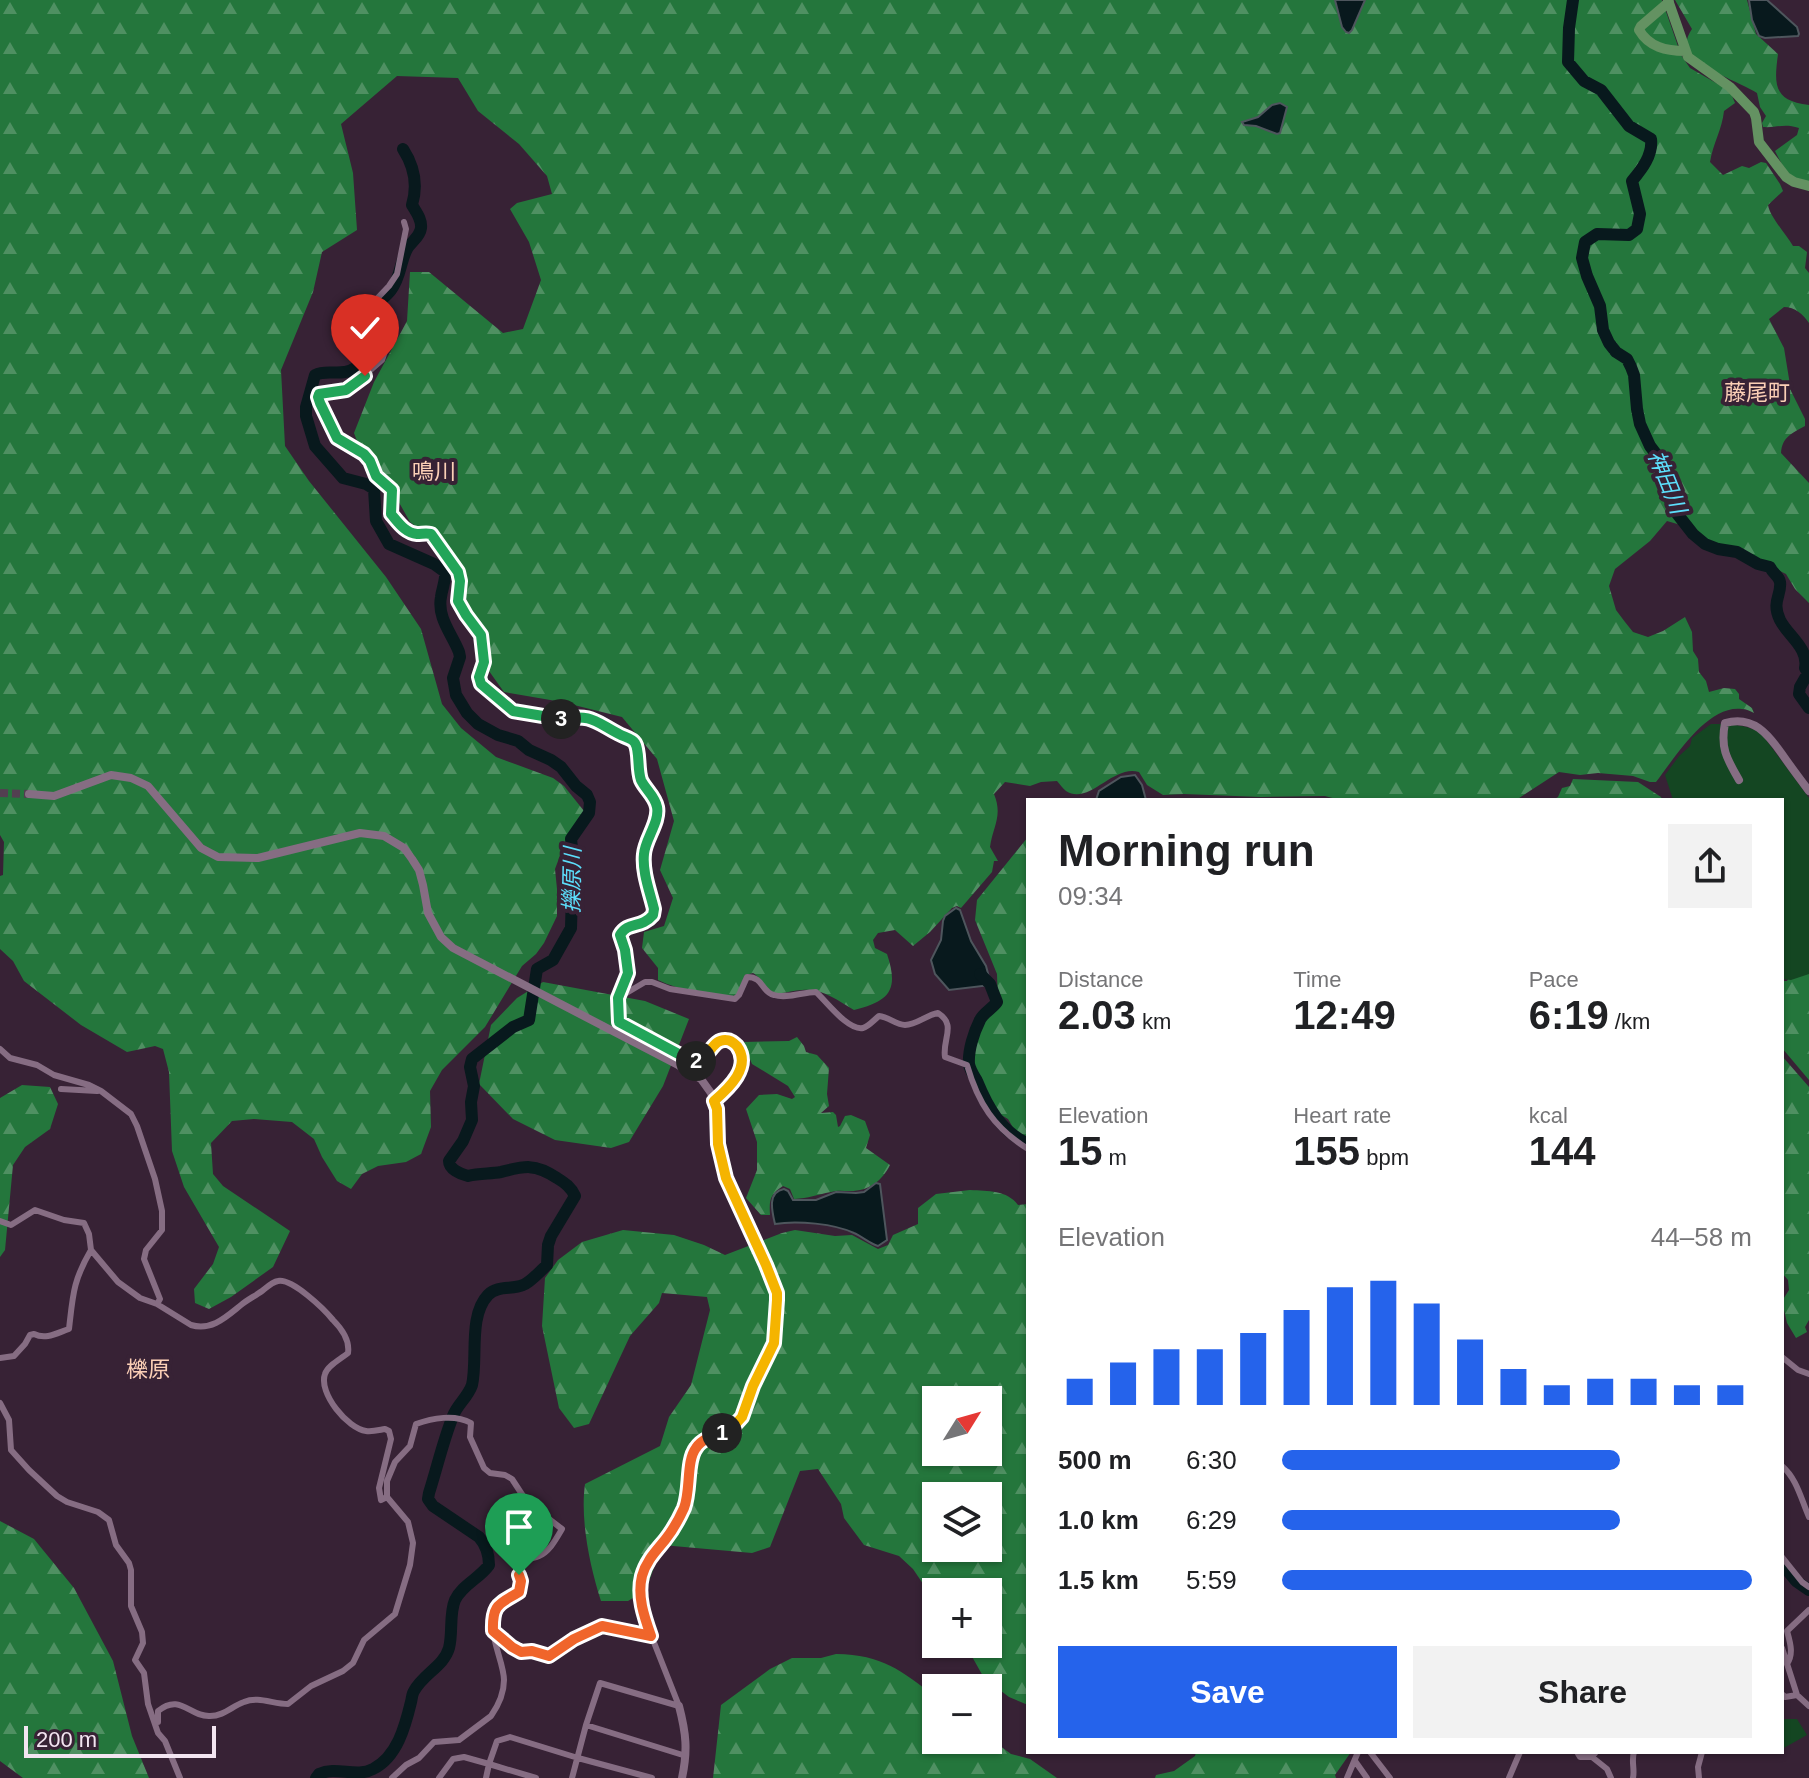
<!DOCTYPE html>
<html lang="en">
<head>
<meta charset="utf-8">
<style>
  :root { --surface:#fff; --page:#f2f2f2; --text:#202124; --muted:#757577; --accent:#2563eb }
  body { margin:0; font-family:Arial,"Noto Sans JP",sans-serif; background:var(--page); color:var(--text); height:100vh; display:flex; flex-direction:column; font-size:30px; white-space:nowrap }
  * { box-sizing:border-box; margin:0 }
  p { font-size:26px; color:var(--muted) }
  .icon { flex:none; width:44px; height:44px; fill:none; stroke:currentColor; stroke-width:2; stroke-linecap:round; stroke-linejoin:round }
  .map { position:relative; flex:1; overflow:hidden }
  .details { position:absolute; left:1026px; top:798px; width:758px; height:956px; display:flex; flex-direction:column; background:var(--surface); border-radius:0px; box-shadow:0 2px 6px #0004 }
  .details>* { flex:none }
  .needle { width:52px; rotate:53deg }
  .controls { position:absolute; left:922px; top:1386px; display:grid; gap:16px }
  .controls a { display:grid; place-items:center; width:80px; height:80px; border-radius:0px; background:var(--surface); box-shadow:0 2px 6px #0004; font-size:40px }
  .scale { position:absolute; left:24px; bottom:20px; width:192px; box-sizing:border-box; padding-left:8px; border:4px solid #f3e5f1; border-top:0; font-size:22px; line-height:28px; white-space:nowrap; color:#f3e5f1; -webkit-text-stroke:6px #372235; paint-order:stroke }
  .pin { position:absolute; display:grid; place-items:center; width:68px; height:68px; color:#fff; margin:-82px -34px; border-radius:50% 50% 50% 0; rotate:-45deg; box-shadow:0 0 8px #0007 }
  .pin .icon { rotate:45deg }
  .km { position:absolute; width:40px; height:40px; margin:-20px; border-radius:50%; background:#222; color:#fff; font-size:22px; line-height:40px; text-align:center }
  .round { display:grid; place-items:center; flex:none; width:84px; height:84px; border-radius:0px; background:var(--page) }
  .summary { display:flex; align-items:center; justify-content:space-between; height:136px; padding:0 32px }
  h1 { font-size:44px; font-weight:700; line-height:60px }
  .stats { display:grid; grid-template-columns:repeat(3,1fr); gap:12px; height:136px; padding:8px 32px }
  .stats div { display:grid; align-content:center }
  .stats b { font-size:40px; font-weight:700 }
  .stats small { font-size:22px; font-weight:400 }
  .stats p { font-size:22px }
  .chart { height:224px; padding:16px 32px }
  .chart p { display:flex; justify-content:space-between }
  .chart svg { width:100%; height:144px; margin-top:8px; stroke:var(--accent); stroke-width:6 }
  .cta { display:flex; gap:16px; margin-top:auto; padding:16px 32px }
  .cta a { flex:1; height:92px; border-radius:0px; background:var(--accent); color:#fff; font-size:32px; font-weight:700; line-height:92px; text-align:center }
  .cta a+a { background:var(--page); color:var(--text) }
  ul { padding:0 32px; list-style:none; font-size:26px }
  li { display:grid; grid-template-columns:128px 96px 1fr; align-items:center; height:60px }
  li i { height:20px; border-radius:10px; background:var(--accent) }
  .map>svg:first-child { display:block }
  .forest { fill:url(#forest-firs); fill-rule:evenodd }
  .park { fill:#144622 }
  .water { fill:#08191d; stroke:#4e565d; stroke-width:2 }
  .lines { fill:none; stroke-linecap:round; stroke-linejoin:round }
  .river { stroke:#08191d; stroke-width:12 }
  .tertiary-tunnel { stroke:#533f51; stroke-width:8; stroke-dasharray:8 4; stroke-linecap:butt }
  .minor { stroke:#866d83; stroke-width:6 }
  .tertiary { stroke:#866d83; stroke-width:8 }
  .trunk { stroke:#649262; stroke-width:10 }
  .split-1-casing { stroke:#fff; stroke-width:16 }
  .split-2-casing { stroke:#fff; stroke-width:16 }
  .split-3-casing { stroke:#fff; stroke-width:16 }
  .split-4-casing { stroke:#fff; stroke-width:16 }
  .split-1 { stroke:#f0652b; stroke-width:10 }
  .split-2 { stroke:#f5b400; stroke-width:10 }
  .split-3 { stroke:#22a559; stroke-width:10 }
  .split-4 { stroke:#22a559; stroke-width:10 }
  .labels { text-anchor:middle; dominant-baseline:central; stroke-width:8; stroke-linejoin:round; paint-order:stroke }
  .neighbourhood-label { font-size:22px; fill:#fbcfb6; stroke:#372235 }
  .water-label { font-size:22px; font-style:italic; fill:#5cdefb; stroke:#372235 }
</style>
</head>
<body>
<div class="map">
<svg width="1809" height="1778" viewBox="0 0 1809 1778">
  <defs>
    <pattern id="forest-firs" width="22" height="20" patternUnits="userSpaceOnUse" patternTransform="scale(2)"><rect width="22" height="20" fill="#24763c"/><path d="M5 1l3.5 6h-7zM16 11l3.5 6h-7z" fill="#4f9062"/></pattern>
  </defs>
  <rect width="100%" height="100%" fill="#372235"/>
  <!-- forest -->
  <path class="forest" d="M0,0H1662L1681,55L1690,68L1730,91L1735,103L1724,111C1722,130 1713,143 1710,162L1723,175L1742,166L1749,168L1761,162L1766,163L1780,184L1783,191L1768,205C1770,217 1786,234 1793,246H1799L1807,252L1805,268L1809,273V323C1803,314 1795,307 1784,307L1769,319L1784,348L1791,391L1805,419V426C1792,433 1782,437 1781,453L1809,483V603L1795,589L1786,574L1735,548L1719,546L1702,540L1691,528L1667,521L1650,541L1615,569L1609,586L1616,610L1625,622L1633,632L1648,637L1663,631L1685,617L1692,632L1693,651L1698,659L1699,672L1706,681L1709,692L1724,688L1735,689L1739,694V699L1752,708L1754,713C1750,711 1746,709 1742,709C1707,704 1674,759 1656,782H1650L1633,776L1598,773L1580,775L1559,772L1516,800H1340L1325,796L1261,797L1184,794L1163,795L1147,785L1139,772C1113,764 1089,806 1066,791C1062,788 1060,784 1057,781L1041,782L1030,786L1005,782L994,794C1003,816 993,826 990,847L998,861H994L992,872L961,908L957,906L952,908L930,932L913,946L895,930L878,933L873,940L875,948L887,954C899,990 890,1001 854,1010C837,1000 822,988 802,990C794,990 784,994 776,993C764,991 762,978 753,973L745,975L737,994L731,997C707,993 680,991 658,980V968L642,948L644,932L664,926L673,898L660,870L674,821L657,759L622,717L562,702L504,692L489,671L484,639L443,546L410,522L382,472L360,449L354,433L374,382L407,321L410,272H429L503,333L523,329L541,280L529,242L510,209L517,203L552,194L547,176L519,144L478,111L458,78L397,76L341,124L353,173L357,230L322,252L313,292L281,370L285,446L309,481L386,577L421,629L442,704L461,728L496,757L553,778L564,786L588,816L579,833L564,845L555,869L557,889V916L544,943L536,954L522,966L485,1027L442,1070L430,1091L431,1127L421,1154L406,1162L378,1166L362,1174L351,1189L337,1181L322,1157L314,1139L292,1122L254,1119L232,1121L211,1143L213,1174L223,1186L290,1231L273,1267L231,1297L209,1309L195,1303L194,1289L213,1264L219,1247L184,1187L172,1151L169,1072L163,1049L155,1046L127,1052L81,1025L24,981L13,961L0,949V876L3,875L4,842L0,835Z
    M1675,0H1747L1756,34L1778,54C1774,84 1773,101 1809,105V183C1789,179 1784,169 1775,151L1797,135L1799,128C1784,123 1777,128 1763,127L1762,123L1766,116L1760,107L1757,93C1741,83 1697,67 1689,53C1684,45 1687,36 1692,29Z
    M1573,779L1638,782L1661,797L1662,800H1553L1558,797L1562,788L1570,786Z
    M1028,837V1142L1018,1136L1008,1119L991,1109L972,1066V1054L982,1020L998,1004L997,974L975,920L977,900Z
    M1809,939V1080L1782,1048V981H1787Z
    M543,982L645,1001L689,1019L663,1086L629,1142L611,1148L555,1140L513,1119L479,1084L491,1025L517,998Z
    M797,1037L804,1046L806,1052L817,1055L829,1068L827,1094L829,1106L821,1113L833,1112L836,1115L838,1127L840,1126L845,1116L851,1115L865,1121L870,1135L866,1148L890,1165C882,1181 869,1191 850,1191C843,1191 837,1190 831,1192C816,1195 809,1198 794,1199L790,1189L783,1186C770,1194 769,1200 770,1215H761L746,1198L757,1170V1142L746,1109L759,1095L777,1094L792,1099L795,1097L788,1086L752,1064L743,1042L789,1041Z
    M1782,1056L1809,1087V1320L1805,1327L1807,1332L1796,1338L1787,1323L1782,1301L1789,1290L1788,1280L1782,1273Z
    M22,1085L50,1087L58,1104L50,1129L25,1147L13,1165L5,1250L0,1257V1098Z
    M970,1190C988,1191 1007,1190 1018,1205L1028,1204V1705L1009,1697L984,1678L965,1644H988V1592H936V1603L913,1569L899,1556L864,1545L844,1518L841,1504L818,1469L800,1471L770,1547L752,1553L662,1545L646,1590L628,1601H601C590,1567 580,1520 585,1484L660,1446L669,1417L691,1385L710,1310L707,1297L662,1293L659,1303L630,1336L589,1424L574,1428L559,1408L542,1326L545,1278L558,1260L582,1242L623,1230L674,1235L704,1245L725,1255L782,1233L795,1230L835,1236L852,1235L878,1249L888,1245L893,1235L918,1224V1208L936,1194ZM936,1400H988V1452H936ZM936,1496H988V1548H936Z
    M0,1521L34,1539L74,1588L113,1661L132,1736L149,1778H23L0,1761Z
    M836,1654C883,1655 900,1670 936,1697V1740H988V1737L1011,1754L1030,1759L1057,1778H713L721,1705L770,1669L792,1658H821Z
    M1196,1752H1351L1335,1775L1336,1778H1155L1156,1775L1174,1771L1195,1756Z"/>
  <!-- park -->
  <path class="park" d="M1711,724C1729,724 1745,724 1761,733L1809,798V974L1791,980L1782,979V800H1673L1665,775L1679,756L1690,746L1692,738Z
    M1785,1719H1797L1807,1735L1782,1749V1721Z"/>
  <!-- water -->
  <path class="water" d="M1335,0H1365L1352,30L1349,33L1346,32L1342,27Z
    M1749,0H1767L1797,27L1799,34L1798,36L1765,38L1759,36L1752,20Z
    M1280,103L1287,107L1280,133L1277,134L1256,126L1244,125L1242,122L1258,117L1272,105Z
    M1135,775L1142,785L1146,800H1096L1099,791L1121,777Z
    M956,908L960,910L971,941L986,966L991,985L949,990L935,974L931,960L941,940L943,921L945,916Z
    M876,1183L880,1184L887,1240L878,1246C869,1243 863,1237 854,1233C835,1224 797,1220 775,1224C772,1211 767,1192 784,1189L788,1191L793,1200H816L836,1192L856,1193L864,1192Z"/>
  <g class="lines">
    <!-- river -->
    <path class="river" d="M1573,0L1569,28L1568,62L1584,81L1601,90L1629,126L1651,139C1653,155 1642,169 1632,181L1640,214L1637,229L1629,235L1597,234L1585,242L1582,258L1587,276L1600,306L1603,330L1609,343L1616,352L1627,359L1631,367L1634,375L1637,409L1640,424L1650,446L1666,467L1670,500L1675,511L1693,534L1705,544L1718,549L1737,552L1758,564L1770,567C1773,574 1779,576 1780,582C1782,595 1771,601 1780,620C1788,636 1809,648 1805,668L1808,673L1800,687L1799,694L1809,708
      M980,974L990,984L997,1002C992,1009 983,1013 980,1020C974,1032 968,1050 969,1064C970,1070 974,1076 977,1081C988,1108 1001,1131 1028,1144
      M1782,1564L1796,1581L1809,1590
      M316,1778L319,1774C337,1766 356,1778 373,1769C397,1757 405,1727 411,1702C412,1698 412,1694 414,1691C423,1674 444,1666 449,1648C453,1633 449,1614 455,1600C462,1585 480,1578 489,1565C489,1554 486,1545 479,1537L433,1506L428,1499L429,1493C437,1468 443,1441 453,1416C457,1405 468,1397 472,1385C478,1359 468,1316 488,1295C498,1285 512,1290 523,1285C531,1282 540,1271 547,1265L548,1245L551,1236L575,1196C571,1187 565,1183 557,1178C535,1163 524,1166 501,1172C490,1174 480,1173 468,1176C460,1174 449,1169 449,1161L463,1141L472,1120L471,1102L474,1086L470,1067L472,1059L513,1027L529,1020L537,969L553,960L571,928L573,858L571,839L589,813L590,802L587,795L576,786L561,767L551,760L529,750L518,741L498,735L478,724L467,713L456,695L453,678L460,657L459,652C452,634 437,618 441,597C442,588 446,581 445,572L434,564L389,544L376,521L374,489L366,484L343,478L315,446L306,416V407L315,375C325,370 334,374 345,372C353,371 361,364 366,359C380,346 364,332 367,318C368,310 386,297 391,290C401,277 400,262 407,249C411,242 420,237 421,228C422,219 416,212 412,205C418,185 414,166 403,149"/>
    <!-- tertiary-tunnel -->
    <path class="tertiary-tunnel" d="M0,793L29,794"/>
    <!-- minor -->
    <path class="minor" d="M404,222L406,229L397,274L389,286L370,306L385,321L391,334L382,360L350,388L319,394L318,397L337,438L364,454L370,461L376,476L394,492L391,514L406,530L417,534H431L458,572L460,581L458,601L466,615L481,635L484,662L479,677L481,684L513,711L559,720L576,717L594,718L619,735L633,741L636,746L637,767L642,782L657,804V815L647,837L644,852L643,864L653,915L645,923L623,930L620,935L625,950L628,973L618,998L619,1022L694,1061C710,1058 710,1041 725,1040C730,1040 733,1042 736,1045C753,1066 729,1088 714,1101
      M618,998L645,982H652L670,989L735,999L739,995L747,977C764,977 761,992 774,995C787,999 803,992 816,992C826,1001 848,1031 863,1028C868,1027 875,1019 879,1016C889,1017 896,1025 905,1025C917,1025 926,1015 938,1013C957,1025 942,1039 945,1057L967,1065C978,1103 994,1128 1028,1149
      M0,1049L10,1058L37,1065L54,1075L89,1085L101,1091L131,1114L137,1126L155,1179L162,1211V1230L146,1250L144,1259L160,1299L157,1304
      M61,1089L97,1091
      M0,1221L11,1225L35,1210L64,1220L84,1223L89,1234L91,1250L118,1282L140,1298L157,1304L191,1325C212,1331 226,1317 241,1305C247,1300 255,1296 262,1291C266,1288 272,1282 278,1281C292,1278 324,1309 333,1320C342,1329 350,1340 348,1353C341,1359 328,1365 325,1374C318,1393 348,1429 366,1431C372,1432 379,1430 385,1429L389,1431L391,1439L379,1488L381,1500
      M1782,1357L1798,1370L1809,1374
      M0,1358L14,1356L25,1344L30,1335L34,1334C46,1340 57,1333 69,1329C73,1294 73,1281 91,1250
      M0,1403L9,1420L11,1450L29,1470L57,1496L67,1502L98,1512L109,1520L116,1545L129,1563L131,1570V1606L142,1632L143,1643L135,1660L144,1673L148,1704L158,1733L165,1741L180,1778
      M1782,1466C1797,1479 1801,1499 1809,1517
      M381,1500L387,1497V1481L395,1462L410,1446L416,1424C432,1418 455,1414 471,1423L470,1437L484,1468L490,1473L505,1475L512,1479L527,1502L562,1529C556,1539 550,1551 539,1556C532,1559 527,1558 520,1564L519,1592C514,1595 506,1597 502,1601C479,1620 504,1658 504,1680C504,1693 498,1706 491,1716L459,1740L434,1742L419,1758L406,1765L392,1778
      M1782,1557L1802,1582L1809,1587
      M493,1631L512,1647L521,1652L532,1651L547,1656L574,1639L602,1626L651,1636
      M1782,1648L1797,1695L1809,1706
      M1787,1664C1794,1654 1790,1642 1787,1631L1809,1610
      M1782,1694L1785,1697L1797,1695
      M679,1706L642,1612L640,1586L642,1574L647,1564L674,1527L683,1510L688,1496L690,1465L695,1448L709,1438L725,1432L737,1424L742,1417L753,1386L774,1343L777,1293L766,1265
      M158,1722V1711C181,1693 189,1717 210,1716C224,1716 232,1706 244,1702C258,1696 273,1704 288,1704L311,1686L343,1671L353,1663L364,1640L395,1614L410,1565L413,1543L408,1522L387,1497
      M586,1725L686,1756
      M1370,1752L1390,1778
      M1577,1752L1580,1757H1592L1596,1752
      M1592,1757L1607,1769L1611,1778
      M1355,1761L1367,1778
      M439,1778L453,1759L464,1757L489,1764L497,1741L510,1737L578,1758L652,1778
      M486,1778L489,1764L536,1778
      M572,1778L586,1725L600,1683L679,1706
      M1347,1778L1358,1752
      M1509,1778L1520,1752
      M1633,1778C1635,1769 1631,1761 1634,1752
      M1699,1778L1698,1767L1702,1752"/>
    <!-- tertiary -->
    <path class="tertiary" d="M1739,780C1727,759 1720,748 1725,723C1753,715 1768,734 1782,754C1791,767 1800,779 1809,791
      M29,794L54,796L111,775L131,778L148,786L201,848L218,857L258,858L360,833L384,836L404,848L412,859L419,870L423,885L428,913L441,937L453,948L678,1065L701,1079L711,1093L717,1109L718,1144L720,1161L726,1178L766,1265
      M679,1706C686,1733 688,1750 682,1778"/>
    <!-- trunk -->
    <path class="trunk" d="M1668,0L1688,57L1730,87L1754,112L1756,118L1759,142L1786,177L1794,182L1809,186
      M1669,2L1641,26L1639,30C1649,47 1666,51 1685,51"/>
  </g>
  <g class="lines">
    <defs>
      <path id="split-1" d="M519,1575L521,1581L519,1592C500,1604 492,1603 493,1631L512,1647L521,1652L532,1651L549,1656L574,1639L602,1626L651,1636C644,1616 637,1596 642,1576C646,1561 656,1551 665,1540C673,1530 679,1519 684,1508C691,1490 686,1461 696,1448C701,1440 713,1435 722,1433"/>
      <path id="split-2" d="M696,1061C711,1057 712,1039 726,1040C731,1040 734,1043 737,1046C752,1067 729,1088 714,1101L717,1109L718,1144L726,1178L766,1265L777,1293V1300L774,1343L753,1386L742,1417L732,1428L722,1433"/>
      <path id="split-3" d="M561,719C593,714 594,721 619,734C624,737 632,738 635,743C640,751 637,769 641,780C645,789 655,796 657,807C660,822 645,839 644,854C642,872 650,892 654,909L653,915C641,929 628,921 620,935L625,950L628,973L618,998L619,1022L686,1058L696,1061"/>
      <path id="split-4" d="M365,376L346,390L319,394L318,397L320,403L337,438L364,454L370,461L376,476L392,490L391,514C398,522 405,533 417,534C422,534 426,533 431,534L458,572L460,581L458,601L466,615L481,635L484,662L479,677L481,684L513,711L561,719"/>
    </defs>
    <!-- split-1 casing -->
    <use href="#split-1" class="split-1-casing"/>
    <!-- split-2 casing -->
    <use href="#split-2" class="split-2-casing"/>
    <!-- split-3 casing -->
    <use href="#split-3" class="split-3-casing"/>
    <!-- split-4 casing -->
    <use href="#split-4" class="split-4-casing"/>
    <!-- split-1 -->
    <use href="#split-1" class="split-1"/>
    <!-- split-2 -->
    <use href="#split-2" class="split-2"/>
    <!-- split-3 -->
    <use href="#split-3" class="split-3"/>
    <!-- split-4 -->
    <use href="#split-4" class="split-4"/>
  </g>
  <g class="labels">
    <!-- neighbourhood labels -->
    <g class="neighbourhood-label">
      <text x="1757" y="392">藤尾町</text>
      <text x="434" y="471">鳴川</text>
      <text x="148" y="1369">櫟原</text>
    </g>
    <!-- water labels -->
    <g class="water-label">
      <text transform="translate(1667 482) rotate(68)">神田川</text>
      <text transform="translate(572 880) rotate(-89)">擽原川</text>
    </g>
  </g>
</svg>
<div class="controls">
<a><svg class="needle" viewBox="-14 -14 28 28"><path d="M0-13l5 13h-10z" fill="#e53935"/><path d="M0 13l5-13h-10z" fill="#757577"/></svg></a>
<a><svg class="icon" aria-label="layers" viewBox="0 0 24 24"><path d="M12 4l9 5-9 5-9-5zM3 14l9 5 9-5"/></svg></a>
<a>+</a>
<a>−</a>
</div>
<div class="scale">200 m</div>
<div class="pin" style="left:519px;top:1575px;background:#1e9e55"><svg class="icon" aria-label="arrive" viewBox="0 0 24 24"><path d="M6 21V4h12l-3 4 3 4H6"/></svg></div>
<div class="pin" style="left:365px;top:376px;background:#d93025"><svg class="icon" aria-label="check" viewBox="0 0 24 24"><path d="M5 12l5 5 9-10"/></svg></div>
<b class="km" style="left:722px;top:1433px">1</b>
<b class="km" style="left:696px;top:1061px">2</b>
<b class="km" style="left:561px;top:719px">3</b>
<section class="details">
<div class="summary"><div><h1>Morning run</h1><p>09:34</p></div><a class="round"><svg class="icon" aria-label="share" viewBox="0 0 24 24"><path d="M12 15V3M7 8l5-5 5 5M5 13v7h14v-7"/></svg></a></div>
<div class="stats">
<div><p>Distance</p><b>2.03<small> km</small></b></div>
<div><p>Time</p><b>12:49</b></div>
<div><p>Pace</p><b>6:19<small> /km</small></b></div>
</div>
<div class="stats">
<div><p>Elevation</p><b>15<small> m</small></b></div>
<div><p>Heart rate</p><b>155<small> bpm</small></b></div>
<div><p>kcal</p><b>144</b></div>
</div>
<div class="chart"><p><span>Elevation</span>44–58 m</p>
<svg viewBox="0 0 160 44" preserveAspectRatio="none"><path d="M5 44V36M15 44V31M25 44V27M35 44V27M45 44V22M55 44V15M65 44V8M75 44V6M85 44V13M95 44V24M105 44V33M115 44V38M125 44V36M135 44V36M145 44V38M155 44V38"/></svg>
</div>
<ul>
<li><b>500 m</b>6:30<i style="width:72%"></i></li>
<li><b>1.0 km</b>6:29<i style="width:72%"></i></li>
<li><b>1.5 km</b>5:59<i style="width:100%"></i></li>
</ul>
<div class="cta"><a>Save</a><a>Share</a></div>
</section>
</div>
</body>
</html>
